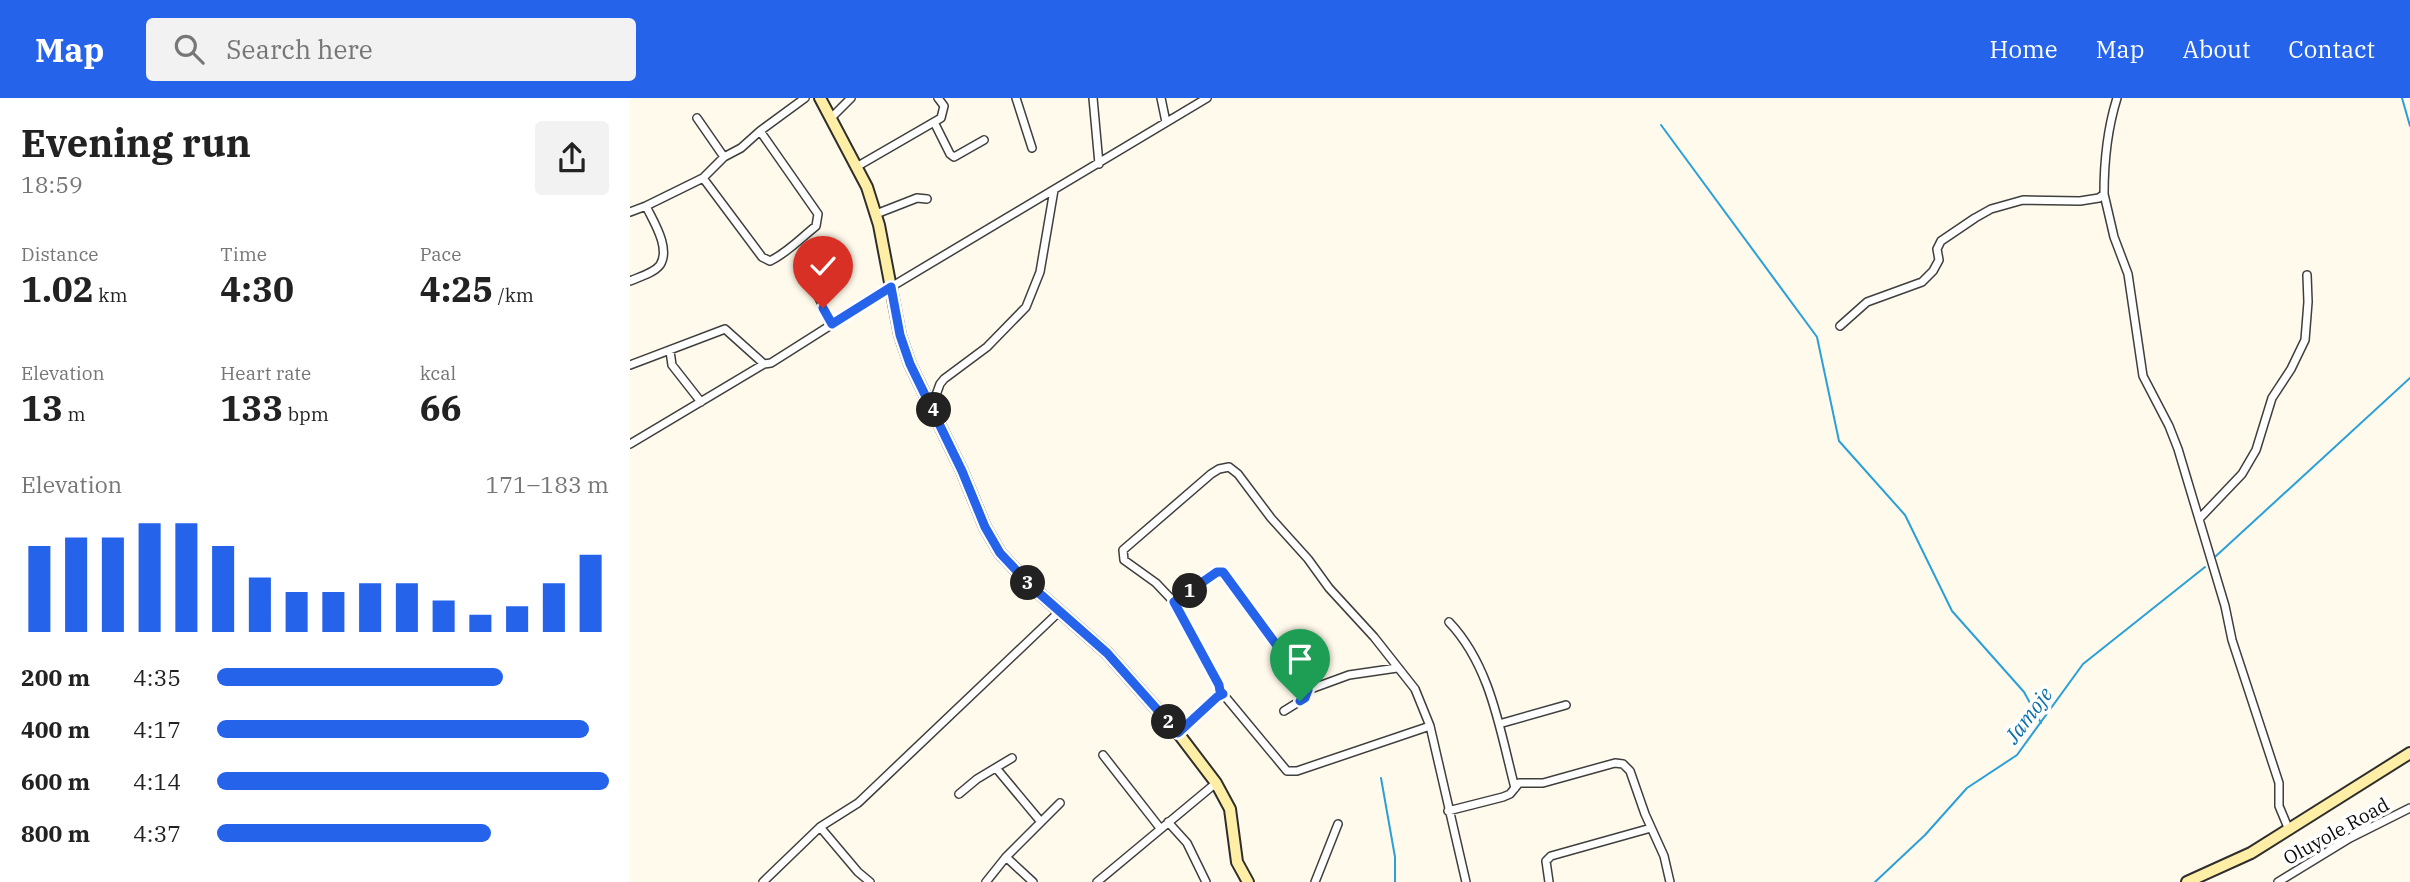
<!DOCTYPE html>
<html lang="en">
<head>
<meta charset="utf-8">
<style>
  :root { --surface:#fff; --page:#f2f2f2; --text:#222; --muted:#767676; --accent:#2563eb }
  body { margin:0; font-family:"IBM Plex Serif",serif; background:var(--page); color:var(--text); height:100vh; display:flex; flex-direction:column; font-size:26px; white-space:nowrap }
  * { box-sizing:border-box; margin:0 }
  p { font-size:23px; color:var(--muted) }
  .icon { flex:none; width:38px; height:38px; fill:none; stroke:currentColor; stroke-width:2; stroke-linecap:round; stroke-linejoin:round }
  .map { position:relative; flex:1; overflow:hidden }
  .drawer { display:flex; flex-direction:column; background:var(--surface); width:630px }
  .drawer>* { flex:none }
  .pin { position:absolute; display:grid; place-items:center; width:60px; height:60px; color:#fff; margin:-72px -30px; border-radius:50% 50% 50% 0; rotate:-45deg; box-shadow:0 0 7px #0007 }
  .pin .icon { rotate:45deg }
  .km { position:absolute; width:35px; height:35px; margin:-18px; border-radius:50%; background:#222; color:#fff; font-size:19px; line-height:35px; text-align:center }
  .round { display:grid; place-items:center; flex:none; width:74px; height:74px; border-radius:7px; background:var(--page) }
  .head { display:flex; align-items:center; justify-content:space-between; height:119px; padding:0 21px }
  h1 { font-size:38px; font-weight:800; line-height:52px }
  .stats { display:grid; grid-template-columns:repeat(3,1fr); gap:10px; height:119px; padding:7px 21px }
  .stats div { display:grid; align-content:center }
  .stats b { font-size:35px; font-weight:800 }
  .stats small { font-size:19px; font-weight:400 }
  .stats p { font-size:19px }
  .chart { height:196px; padding:14px 21px }
  .chart p { display:flex; justify-content:space-between }
  .chart svg { width:100%; height:126px; margin-top:7px; stroke:var(--accent); stroke-width:6 }
  ul { padding:0 21px; list-style:none; font-size:23px }
  li { display:grid; grid-template-columns:112px 84px 1fr; align-items:center; height:52px }
  li i { height:18px; border-radius:9px; background:var(--accent) }
  header { display:flex; align-items:center; gap:42px; box-sizing:border-box; height:98px; padding:0 35px; background:var(--accent); color:#fff }
  header strong { font-size:33px }
  nav { display:flex; gap:38px; margin-inline-start:auto; font-size:24px }
  .search { width:490px; height:63px; background:var(--page); display:flex; align-items:center; gap:18px; box-sizing:border-box; padding:0 24px; border-radius:7px; color:var(--muted); font-size:26px }
  main { display:flex; flex:1; min-height:0 }
  .map>svg:first-child { display:block }
  .lines { fill:none; stroke-linecap:round; stroke-linejoin:round }
  .stream { stroke:#2aa0db; stroke-width:2 }
  .street-casing { stroke:#3f3f3f; stroke-width:10 }
  .secondary-casing { stroke:#2e2e2e; stroke-width:14 }
  .street { stroke:#fff; stroke-width:7 }
  .secondary { stroke:#ffefa6; stroke-width:10 }
  .route-casing { stroke:#fff; stroke-width:14 }
  .route { stroke:#2563eb; stroke-width:9 }
  .labels { text-anchor:middle; dominant-baseline:central; stroke-width:7; stroke-linejoin:round; paint-order:stroke }
  .street-label { font-size:19px; fill:#0c0c0c; stroke:#fff }
  .water-label { font-size:21px; font-style:italic; fill:#0a6faa; stroke:#fff }
</style>
</head>
<body>
<header>
<strong>Map</strong>
<div class="search"><svg class="icon" aria-label="search" viewBox="0 0 24 24"><circle cx="10" cy="10" r="6"/><path d="M15 15l6 6"/></svg>Search here</div>
<nav><a>Home</a><a>Map</a><a>About</a><a>Contact</a></nav>
</header>
<main>
<section class="drawer">
<div class="head"><div><h1>Evening run</h1><p>18:59</p></div><a class="round"><svg class="icon" aria-label="share" viewBox="0 0 24 24"><path d="M12 15V3M7 8l5-5 5 5M5 13v7h14v-7"/></svg></a></div>
<div class="stats">
<div><p>Distance</p><b>1.02<small> km</small></b></div>
<div><p>Time</p><b>4:30</b></div>
<div><p>Pace</p><b>4:25<small> /km</small></b></div>
</div>
<div class="stats">
<div><p>Elevation</p><b>13<small> m</small></b></div>
<div><p>Heart rate</p><b>133<small> bpm</small></b></div>
<div><p>kcal</p><b>66</b></div>
</div>
<div class="chart"><p><span>Elevation</span>171–183 m</p>
<svg viewBox="0 0 160 44" preserveAspectRatio="none"><path d="M5 44V14M15 44V11M25 44V11M35 44V6M45 44V6M55 44V14M65 44V25M75 44V30M85 44V30M95 44V27M105 44V27M115 44V33M125 44V38M135 44V35M145 44V27M155 44V17"/></svg>
</div>
<ul>
<li><b>200 m</b>4:35<i style="width:73%"></i></li>
<li><b>400 m</b>4:17<i style="width:95%"></i></li>
<li><b>600 m</b>4:14<i style="width:100%"></i></li>
<li><b>800 m</b>4:37<i style="width:70%"></i></li>
</ul>
</section>
<div class="map">
<svg width="1780" height="784" viewBox="0 0 1780 784">
  <rect width="100%" height="100%" fill="#fffaeb"/>
  <g class="lines">
    <!-- stream -->
    <path class="stream" d="M1772,0L1780,28
      M1031,27L1187,239L1209,343L1275,417L1322,513L1394,594L1411,625
      M1586,458L1780,280
      M751,680L765,759V784
      M1245,784L1295,737L1337,690L1387,657L1453,566L1575,469"/>
    <defs>
      <path id="street" d="M386,0L402,50
        M463,0L469,66
        M531,0L536,24
        M67,20L94,59
        M201,20L221,0
        M304,24L320,56L324,59L354,42
        M228,68L311,20L314,8L308,0
        M73,80L132,159L140,163C157,155 171,140 186,128L188,116L130,33
        M1474,96L1484,139L1498,176L1513,278L1539,328L1548,351L1595,508L1602,542L1649,685V708L1659,732
        M16,108L73,80L94,59L111,50L130,33L175,0
        M0,114L16,108C23,123 41,150 30,167C24,175 9,179 0,183
        M246,116L287,100L297,101
        M188,198L202,226
        M1210,228L1237,204L1292,184L1303,173L1309,162L1307,151L1311,143L1345,120L1361,111L1393,102L1450,103L1469,100L1474,96C1474,63 1477,32 1487,0
        M40,253L42,267L71,304
        M0,267L95,231L134,266
        M302,308L310,286L314,281L357,249L396,209L410,174L424,92
        M0,346L134,266L141,265L261,189L577,0
        M1569,421L1612,376L1626,352L1642,300L1661,271L1675,242L1678,204L1677,177
        M544,504L587,474H593L678,592L675,600L654,613
        M819,524C861,568 870,633 885,690
        M678,592L719,577L767,570
        M593,596L657,673H667L800,628
        M869,626L936,607
        M548,635L593,596L590,593L589,587L544,504L526,485L494,462L493,452L581,376L589,371L599,369L608,376L641,420L678,461L699,490L744,539L785,591L800,628L836,784
        M473,657L530,730
        M366,670L411,724
        M329,696L347,681L382,660
        M818,713L873,699L880,696L889,685H913L985,665L993,666L1000,673L1015,716L1034,758L1040,784
        M538,724L557,745L576,784
        M190,729L228,774L240,784
        M376,759L403,784
        M133,784L190,729L228,705L248,686L430,513
        M356,784L376,759L430,705
        M467,784L586,685
        M685,784L708,726
        M919,784L916,763L921,758L1021,730
        M1648,784L1720,740L1780,710"/>
      <path id="secondary" d="M190,0L237,89L249,127L270,237L280,266L332,373L355,429L370,455L401,488L477,555L548,635L586,685L600,711L607,764L618,784
        M1557,784L1621,755L1780,655"/>
    </defs>
    <!-- street casing -->
    <use href="#street" class="street-casing"/>
    <!-- secondary casing -->
    <use href="#secondary" class="secondary-casing"/>
    <!-- street -->
    <use href="#street" class="street"/>
    <!-- secondary -->
    <use href="#secondary" class="secondary"/>
  </g>
  <g class="lines">
    <defs>
      <path id="route" d="M193,210L202,226L261,189L270,237L280,266L332,373L355,429L370,455L401,488L477,555L548,635L587,599L593,596L590,593L589,587L544,504L587,474H593L675,586L678,592L675,600L670,603"/>
    </defs>
    <!-- route casing -->
    <use href="#route" class="route-casing"/>
    <!-- route -->
    <use href="#route" class="route"/>
  </g>
  <g class="labels">
    <!-- street labels -->
    <g class="street-label">
      <text transform="translate(1706 733) rotate(-29)">Oluyole Road</text>
    </g>
    <!-- water labels -->
    <g class="water-label">
      <text transform="translate(1398 617) rotate(-53)">Jamoje</text>
    </g>
  </g>
</svg>
<div class="pin" style="left:670px;top:603px;background:#1e9e55"><svg class="icon" aria-label="arrive" viewBox="0 0 24 24"><path d="M6 21V4h12l-3 4 3 4H6"/></svg></div>
<div class="pin" style="left:193px;top:210px;background:#d93025"><svg class="icon" aria-label="check" viewBox="0 0 24 24"><path d="M5 12l5 5 9-10"/></svg></div>
<b class="km" style="left:560px;top:493px">1</b>
<b class="km" style="left:539px;top:624px">2</b>
<b class="km" style="left:398px;top:485px">3</b>
<b class="km" style="left:304px;top:312px">4</b>
</div>
</main>
</body>
</html>
